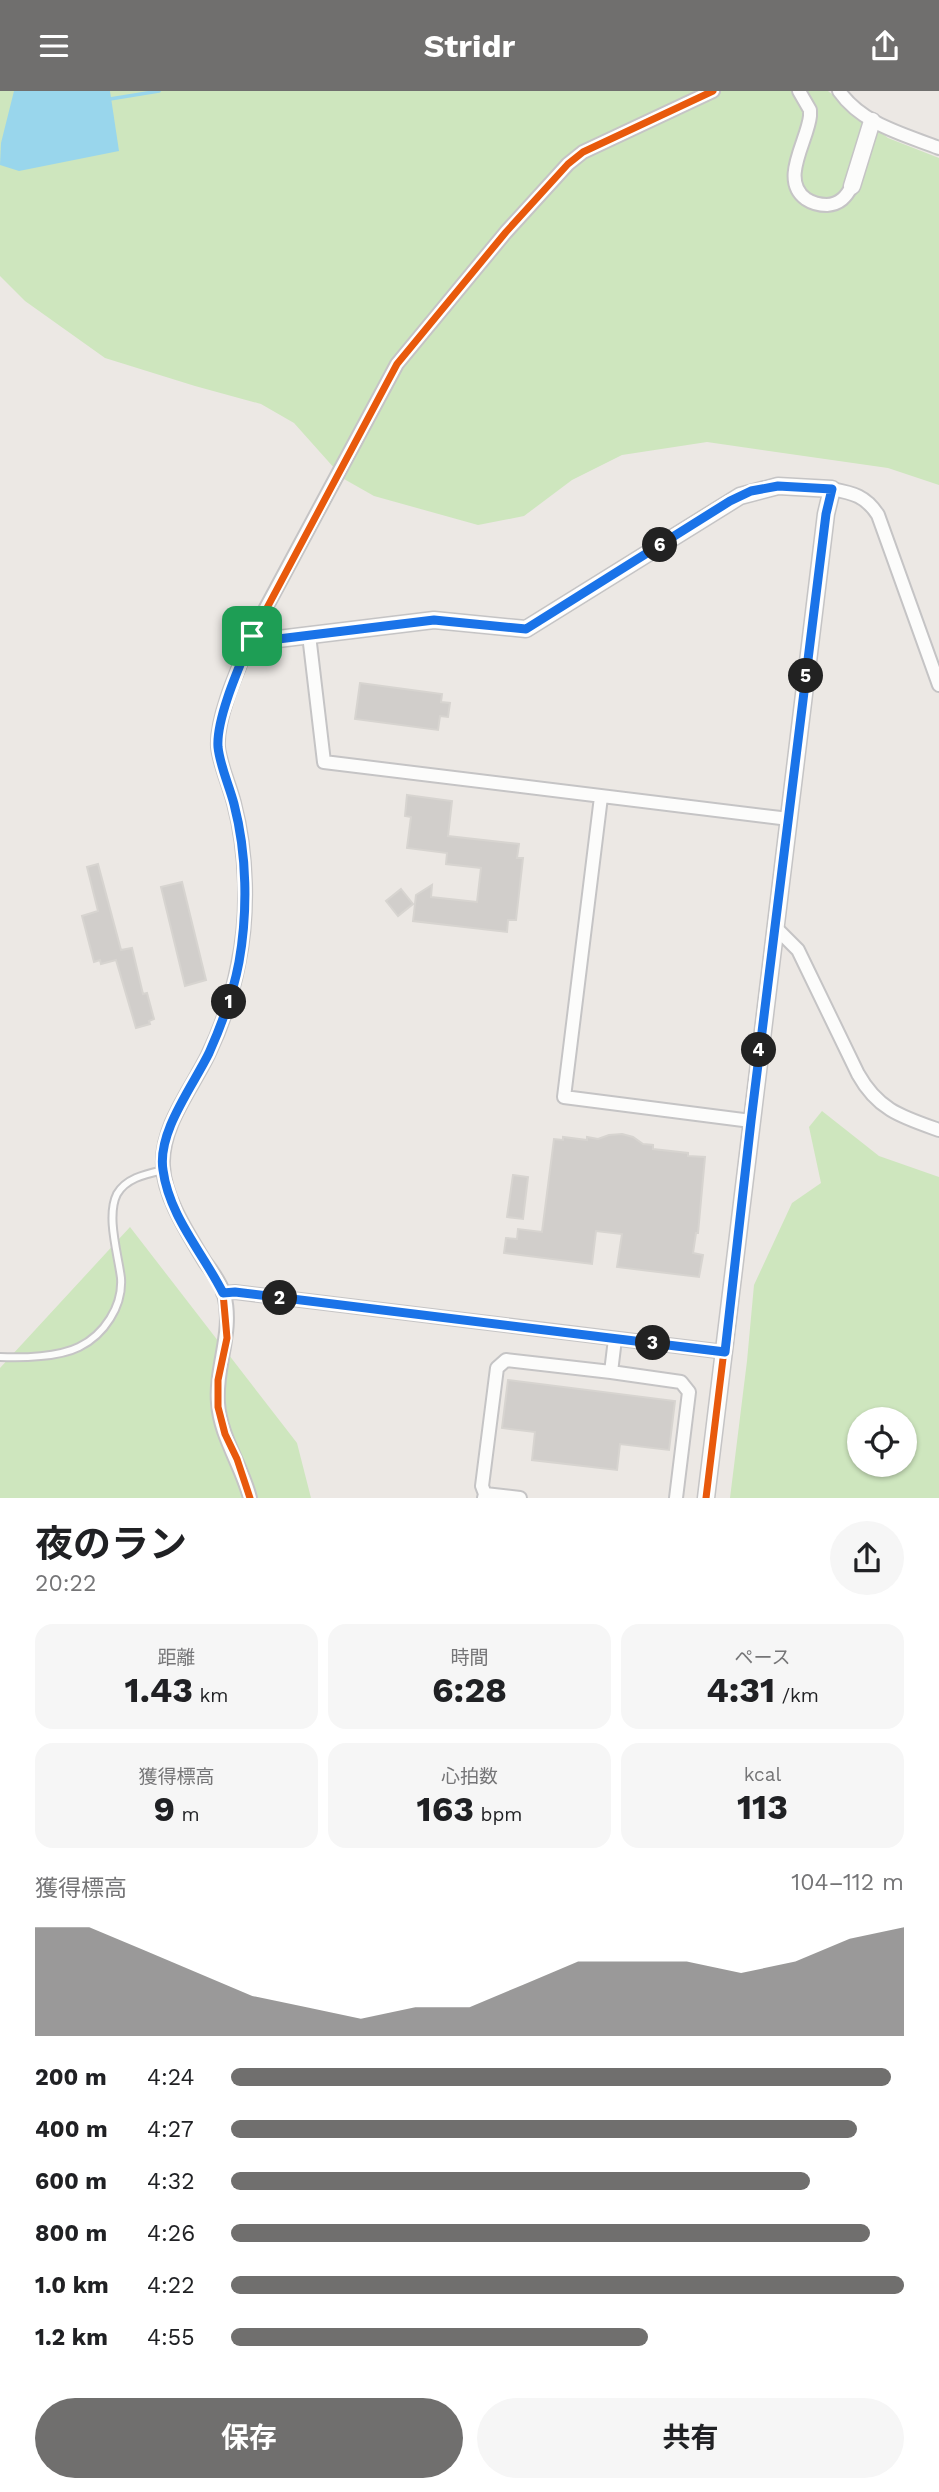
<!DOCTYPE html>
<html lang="ja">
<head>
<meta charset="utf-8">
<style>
  :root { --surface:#fff; --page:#f6f6f6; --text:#202124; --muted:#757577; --accent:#706f6e }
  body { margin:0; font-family:"Work Sans","Noto Sans JP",sans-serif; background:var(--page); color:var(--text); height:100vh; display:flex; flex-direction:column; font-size:26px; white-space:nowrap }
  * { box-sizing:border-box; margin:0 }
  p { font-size:23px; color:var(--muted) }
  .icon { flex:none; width:38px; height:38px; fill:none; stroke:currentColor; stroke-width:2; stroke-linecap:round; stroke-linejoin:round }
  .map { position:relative; height:1407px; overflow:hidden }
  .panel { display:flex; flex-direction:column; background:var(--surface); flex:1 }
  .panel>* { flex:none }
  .fabs { position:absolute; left:847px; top:1316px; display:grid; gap:14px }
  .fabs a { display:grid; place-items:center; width:70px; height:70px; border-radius:50%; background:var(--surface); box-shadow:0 2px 5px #0004; font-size:35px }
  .pin { position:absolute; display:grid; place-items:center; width:60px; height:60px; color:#fff; margin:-30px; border-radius:14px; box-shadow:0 4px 10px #0006 }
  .km { position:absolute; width:35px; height:35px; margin:-18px; border-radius:50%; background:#222; color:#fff; font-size:19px; line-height:35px; text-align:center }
  .round { display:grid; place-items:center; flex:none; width:74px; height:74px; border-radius:37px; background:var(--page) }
  .head { display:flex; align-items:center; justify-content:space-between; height:119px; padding:0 35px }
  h1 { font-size:38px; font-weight:700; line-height:52px }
  .figures { display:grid; grid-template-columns:repeat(3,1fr); gap:10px; height:119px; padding:7px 35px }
  .figures div { display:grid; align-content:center; border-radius:18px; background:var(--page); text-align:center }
  .figures b { font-size:35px; font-weight:700 }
  .figures small { font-size:19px; font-weight:400 }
  .figures p { font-size:19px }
  .chart { height:196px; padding:14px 35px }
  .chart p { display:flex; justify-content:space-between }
  .chart svg { width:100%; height:126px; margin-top:7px; fill:var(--accent); opacity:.7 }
  .action { display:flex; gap:14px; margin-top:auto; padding:14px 35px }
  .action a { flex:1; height:80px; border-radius:42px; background:var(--accent); color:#fff; font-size:28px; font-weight:700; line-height:80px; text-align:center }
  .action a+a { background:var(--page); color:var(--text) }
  ul { padding:0 35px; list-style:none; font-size:23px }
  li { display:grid; grid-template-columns:112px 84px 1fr; align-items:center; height:52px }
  li i { height:18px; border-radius:9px; background:var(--accent) }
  header { display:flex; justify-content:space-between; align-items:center; height:91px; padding:0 35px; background:var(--accent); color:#fff; font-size:32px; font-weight:700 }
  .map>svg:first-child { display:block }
  .green { fill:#cee6be; fill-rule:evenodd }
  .water { fill:#99d6ec }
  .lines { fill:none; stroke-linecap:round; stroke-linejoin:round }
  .stream { stroke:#99d6ec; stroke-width:3.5 }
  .building { fill:#d1cecb; stroke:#d7d4d0; stroke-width:2 }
  .lane-casing { stroke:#c5c4c5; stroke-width:10 }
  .street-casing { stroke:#c5c4c5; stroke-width:16 }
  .secondary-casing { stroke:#c5c4c5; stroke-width:19 }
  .lane { stroke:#fcfcfb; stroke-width:6 }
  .street { stroke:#fcfcfb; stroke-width:12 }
  .secondary { stroke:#fcfcfb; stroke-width:16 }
  .cycleway-casing { stroke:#fff; stroke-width:11 }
  .cycleway { stroke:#e8590c; stroke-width:7 }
  .route-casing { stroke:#fff; stroke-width:14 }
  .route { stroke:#1a73e8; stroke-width:9 }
</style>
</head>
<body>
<header><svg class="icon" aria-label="menu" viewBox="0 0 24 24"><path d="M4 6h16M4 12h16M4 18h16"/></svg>Stridr<svg class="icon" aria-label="share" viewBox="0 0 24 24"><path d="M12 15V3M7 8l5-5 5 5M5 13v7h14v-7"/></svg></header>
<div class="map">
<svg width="939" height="1407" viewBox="0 0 939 1407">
  <rect width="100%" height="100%" fill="#ece8e4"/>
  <!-- green -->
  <path class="green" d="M0,0H828L888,47L939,67V394L888,377L707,351L622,364L572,389L524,425L478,434L374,405L344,388L294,332L261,313L195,295L105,267L25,210L0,185Z
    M822,1020L879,1065L939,1086V1407H730L747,1270L754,1194L792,1112L821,1092L809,1036ZM859,1328H905V1374H859Z
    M130,1136L297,1352L311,1407H0V1277Z"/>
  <!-- water -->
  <path class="water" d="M14,0H110L119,60L19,80L0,74L1,52Z"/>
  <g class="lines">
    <!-- stream -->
    <path class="stream" d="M110,8L159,0"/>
  </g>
  <!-- building -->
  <path class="building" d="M360,592L442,603L441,611L450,612L448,626L440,625L438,639L355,628Z
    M407,704L452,710L448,745L519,753L517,767H523L516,829H508L507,841L413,830L416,804L432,794L431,806L477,811L481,777L446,773L447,762L407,757L411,726L405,725Z
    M98,773L121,859L132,857L143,903L147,902L154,928L149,930L150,933L136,937L116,869L101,873L100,869L94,871L82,825L98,820L87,776Z
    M182,791L206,889L185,895L161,796Z
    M401,798L413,813L398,825L386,810Z
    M622,1043L633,1046L643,1053L653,1054V1058L688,1062V1065L705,1066L698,1142H696L693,1162L703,1164L699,1186L617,1176L622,1143L596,1140L592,1173L504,1162L506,1147L517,1148L518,1138L542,1141L554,1048L563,1049V1046L587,1049V1046L598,1048L609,1044Z
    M513,1084L528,1086L523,1128L507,1126Z
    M508,1289L675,1310L669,1359L620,1353L617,1379L532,1369L535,1341L502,1337Z"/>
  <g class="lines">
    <defs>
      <path id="lane" d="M0,1266C23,1267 59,1266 79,1256C104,1244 123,1215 121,1187C118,1163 106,1125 117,1103C126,1087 146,1083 163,1079"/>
      <path id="street" d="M799,0L810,19V25C808,49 779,89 806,108C812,112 819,114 827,114C840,113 846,106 852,95
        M839,0C862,33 903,43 939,57
        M832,398C853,402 866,405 878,424L939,594
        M260,528L397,273L506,141L568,73L583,61L713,0
        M309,544L324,671L789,728
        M601,706L564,1006L751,1030
        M775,836L798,859L858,983C878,1019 902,1026 939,1039
        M223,1202L235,1201L725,1261
        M615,1248L611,1281L681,1291L689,1301L676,1407
        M485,1403L482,1395L497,1277L506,1269L611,1281
        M250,1407C242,1375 220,1345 218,1312C215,1275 234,1241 224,1203C220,1191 212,1180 205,1171C189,1144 164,1107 163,1075C161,1035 191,999 208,964C222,935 232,905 238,874C249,823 247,762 234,712C229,693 220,674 218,656C216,625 240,574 252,545
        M484,1407L485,1403L520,1407"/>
      <path id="secondary" d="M852,95L872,30
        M260,528L252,545L270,549L434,529L526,538L740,405L778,395L832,398L826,423L706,1407"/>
    </defs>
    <!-- lane casing -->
    <use href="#lane" class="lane-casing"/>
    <!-- street casing -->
    <use href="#street" class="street-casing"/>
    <!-- secondary casing -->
    <use href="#secondary" class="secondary-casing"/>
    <!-- lane -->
    <use href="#lane" class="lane"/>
    <!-- street -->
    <use href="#street" class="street"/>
    <!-- secondary -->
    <use href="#secondary" class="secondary"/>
    <defs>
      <path id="cycleway" d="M250,1407L237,1368L225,1343L218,1316V1289L227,1247L223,1202L181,1133L163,1079L164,1057L168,1040L209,962L227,918L239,872L242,850L244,827L242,757L234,712L218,657L220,634L252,545L397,273L506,141L568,73L583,61L713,0
        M706,1407L826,423L832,398"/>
    </defs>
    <!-- cycleway casing -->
    <use href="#cycleway" class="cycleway-casing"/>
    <!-- cycleway -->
    <use href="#cycleway" class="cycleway"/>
  </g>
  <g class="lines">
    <defs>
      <path id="route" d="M778,395L832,398L826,423L751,1030L725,1261L235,1201L223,1202C203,1162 169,1125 163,1079C157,1041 193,995 209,962C222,933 233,903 239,871C248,820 247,763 234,713C229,694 220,675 218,656C216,627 240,574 252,545L270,549L434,529L526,538L730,410L751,400Z"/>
    </defs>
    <!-- route casing -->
    <use href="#route" class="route-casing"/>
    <!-- route -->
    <use href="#route" class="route"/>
  </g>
</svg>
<div class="fabs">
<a><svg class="icon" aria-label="locate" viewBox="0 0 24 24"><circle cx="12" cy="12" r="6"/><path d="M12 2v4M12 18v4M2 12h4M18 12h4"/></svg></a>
</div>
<div class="pin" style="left:252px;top:545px;background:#1e9e55"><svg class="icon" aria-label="arrive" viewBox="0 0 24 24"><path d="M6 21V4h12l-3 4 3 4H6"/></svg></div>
<b class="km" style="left:229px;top:911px">1</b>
<b class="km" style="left:280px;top:1207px">2</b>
<b class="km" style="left:653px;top:1252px">3</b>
<b class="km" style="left:759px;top:959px">4</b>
<b class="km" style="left:806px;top:585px">5</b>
<b class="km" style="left:660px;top:454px">6</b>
</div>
<section class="panel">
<div class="head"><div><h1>夜のラン</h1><p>20:22</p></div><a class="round"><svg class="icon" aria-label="share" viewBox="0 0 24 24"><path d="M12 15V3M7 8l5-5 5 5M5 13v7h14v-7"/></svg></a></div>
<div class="figures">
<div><p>距離</p><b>1.43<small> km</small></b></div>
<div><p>時間</p><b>6:28</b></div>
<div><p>ペース</p><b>4:31<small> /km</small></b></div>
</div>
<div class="figures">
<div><p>獲得標高</p><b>9<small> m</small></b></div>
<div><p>心拍数</p><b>163<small> bpm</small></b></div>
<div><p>kcal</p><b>113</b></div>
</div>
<div class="chart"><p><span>獲得標高</span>104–112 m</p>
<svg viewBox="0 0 160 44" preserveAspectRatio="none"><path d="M0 44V6L10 6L20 14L30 22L40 30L50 34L60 38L70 34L80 34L90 26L100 18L110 18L120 18L130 22L140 18L150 10L160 6V44z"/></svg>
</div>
<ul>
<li><b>200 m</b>4:24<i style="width:98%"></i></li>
<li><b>400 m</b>4:27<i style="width:93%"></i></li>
<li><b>600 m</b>4:32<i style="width:86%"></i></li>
<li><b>800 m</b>4:26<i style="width:95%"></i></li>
<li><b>1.0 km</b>4:22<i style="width:100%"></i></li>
<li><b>1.2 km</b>4:55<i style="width:62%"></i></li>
</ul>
<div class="action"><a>保存</a><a>共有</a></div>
</section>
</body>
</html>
